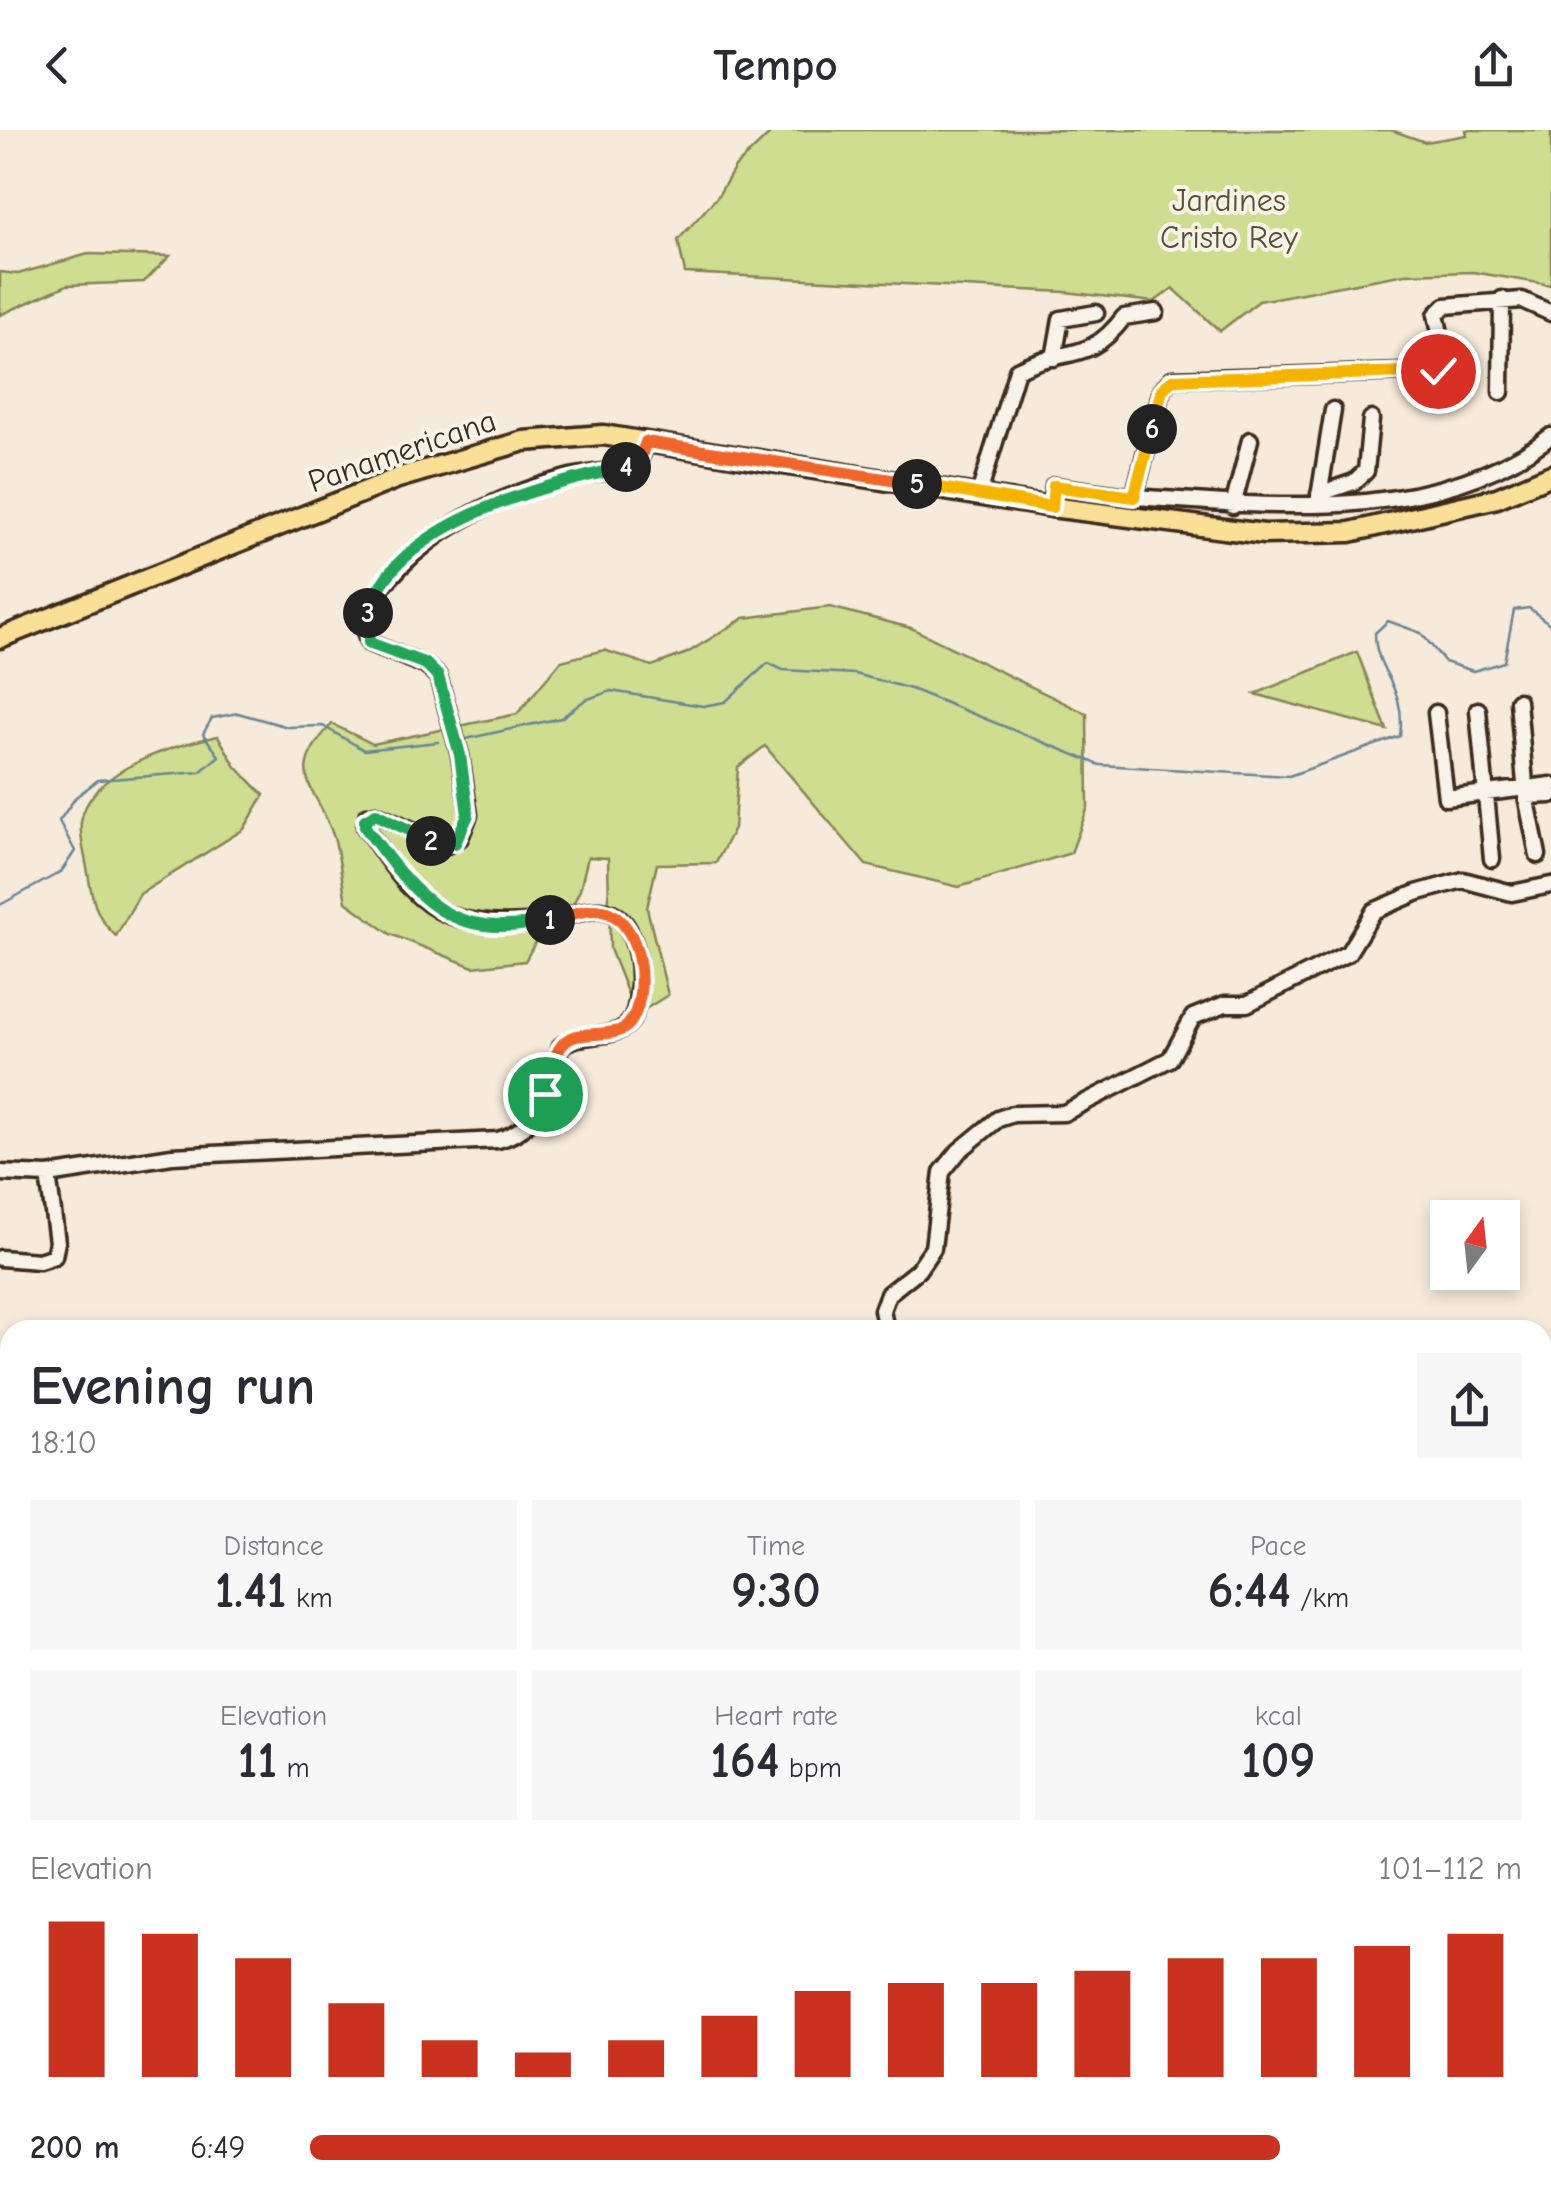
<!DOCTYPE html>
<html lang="en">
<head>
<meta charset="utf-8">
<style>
  :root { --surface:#fff; --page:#f7f7f7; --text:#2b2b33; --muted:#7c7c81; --accent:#c8321e }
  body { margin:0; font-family:"Comic Neue",sans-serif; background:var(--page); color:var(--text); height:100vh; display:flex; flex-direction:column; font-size:38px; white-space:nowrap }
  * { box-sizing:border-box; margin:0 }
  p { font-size:32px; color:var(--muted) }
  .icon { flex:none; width:55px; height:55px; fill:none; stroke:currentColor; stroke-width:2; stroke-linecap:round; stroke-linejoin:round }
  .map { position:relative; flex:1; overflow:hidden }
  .panel { position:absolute; left:0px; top:1190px; width:1552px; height:888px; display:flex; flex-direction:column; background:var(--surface); border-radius:30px 30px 0 0; box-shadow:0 5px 15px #0003 }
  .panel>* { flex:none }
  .needle { width:65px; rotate:15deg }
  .fabs { position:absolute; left:1430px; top:1070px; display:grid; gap:20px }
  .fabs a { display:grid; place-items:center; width:90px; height:90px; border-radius:0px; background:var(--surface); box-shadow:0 5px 15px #0003; font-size:50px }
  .pin { position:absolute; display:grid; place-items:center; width:85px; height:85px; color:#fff; margin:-42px; border:5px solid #fff; border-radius:50%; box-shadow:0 2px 10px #0007 }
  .km { position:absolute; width:50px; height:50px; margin:-25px; border-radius:50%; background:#222; color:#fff; font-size:28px; line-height:50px; text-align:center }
  .round { display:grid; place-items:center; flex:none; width:105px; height:105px; border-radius:0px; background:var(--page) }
  .head { display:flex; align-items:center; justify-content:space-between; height:170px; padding:0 30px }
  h1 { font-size:55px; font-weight:700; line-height:75px }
  .stats { display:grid; grid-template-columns:repeat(3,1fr); gap:15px; height:170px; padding:10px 30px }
  .stats div { display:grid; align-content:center; border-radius:0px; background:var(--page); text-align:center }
  .stats b { font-size:50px; font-weight:700 }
  .stats small { font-size:28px; font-weight:400 }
  .stats p { font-size:28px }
  .chart { height:280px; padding:20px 30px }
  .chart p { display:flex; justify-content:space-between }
  .chart svg { width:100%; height:180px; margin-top:10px; stroke:var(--accent); stroke-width:6 }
  ul { padding:0 30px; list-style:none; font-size:32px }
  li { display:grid; grid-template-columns:160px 120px 1fr; align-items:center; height:75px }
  li i { height:25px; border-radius:12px; background:var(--accent) }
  header { display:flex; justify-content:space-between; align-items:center; height:130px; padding:0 30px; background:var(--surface); font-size:45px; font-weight:700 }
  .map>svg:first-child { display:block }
  .green { fill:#cfdd90; stroke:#858457; stroke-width:2.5 }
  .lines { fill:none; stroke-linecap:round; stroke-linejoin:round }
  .stream { stroke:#688696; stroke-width:2.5 }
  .minor-casing { stroke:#3b2a1e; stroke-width:21 }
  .major-casing { stroke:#3b2a1e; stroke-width:25 }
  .minor { stroke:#f7f3e8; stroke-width:14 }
  .major { stroke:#fadf96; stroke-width:18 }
  .split-1-casing { stroke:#fff; stroke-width:20 }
  .split-2-casing { stroke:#fff; stroke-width:20 }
  .split-3-casing { stroke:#fff; stroke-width:20 }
  .split-4-casing { stroke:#fff; stroke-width:20 }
  .split-5-casing { stroke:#fff; stroke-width:20 }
  .split-6-casing { stroke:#fff; stroke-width:20 }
  .split-7-casing { stroke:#fff; stroke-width:20 }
  .split-1 { stroke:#f0652b; stroke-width:12 }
  .split-2 { stroke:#22a559; stroke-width:12 }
  .split-3 { stroke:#22a559; stroke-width:12 }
  .split-4 { stroke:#22a559; stroke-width:12 }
  .split-5 { stroke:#f0652b; stroke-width:12 }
  .split-6 { stroke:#f5b400; stroke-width:12 }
  .split-7 { stroke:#f5b400; stroke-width:12 }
  .labels { text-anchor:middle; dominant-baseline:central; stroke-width:8; stroke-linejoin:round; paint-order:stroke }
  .park-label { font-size:32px; fill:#594e35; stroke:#f7f3e8 }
  .street-label { font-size:32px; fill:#3b2a1e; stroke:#f7f3e8 }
</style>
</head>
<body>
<header><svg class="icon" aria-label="back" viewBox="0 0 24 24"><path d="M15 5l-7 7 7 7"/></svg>Tempo<svg class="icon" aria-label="share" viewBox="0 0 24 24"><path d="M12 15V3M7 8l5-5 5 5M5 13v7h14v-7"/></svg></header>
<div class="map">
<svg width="1551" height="2077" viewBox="0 0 1551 2077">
  <rect width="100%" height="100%" fill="#f6eada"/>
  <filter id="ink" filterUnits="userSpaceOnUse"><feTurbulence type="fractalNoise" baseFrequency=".01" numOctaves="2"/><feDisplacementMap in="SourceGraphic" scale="20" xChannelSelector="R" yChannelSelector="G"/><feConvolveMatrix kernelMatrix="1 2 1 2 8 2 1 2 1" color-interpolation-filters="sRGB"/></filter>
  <g filter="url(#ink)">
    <!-- green -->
    <path class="green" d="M774,0H1391L1425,12L1467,5L1466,0H1551V155L1473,142L1405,144L1259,171L1220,201L1173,158L1154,172L1065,162L685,143L678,110L718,66L735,37Z
      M88,124L170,126L144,152L67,155L0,185V142L18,144Z
      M830,477L911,498L1087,584L1088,677L1071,723L959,757L866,735L765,616L738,637L734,698L716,733L657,734L647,778L668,865L636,885L610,819L608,728L588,727L580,760L566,788L541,802L525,831L473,837L390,804L346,772C342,751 340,728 334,708C317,654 282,647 332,594L373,614L517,584L561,531L604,520L652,536L687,523L744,488Z
      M1357,522L1387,600L1255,564Z
      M218,606L236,637L264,665L244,699L140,764L116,806C94,786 92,767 87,738C85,725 79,705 81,692C89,639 175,615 218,606Z"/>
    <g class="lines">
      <!-- stream -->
      <path class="stream" d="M466,609L561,588L585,570L611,561L703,576L725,572L768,533L783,540L855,544L911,559L1100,635L1289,646L1400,606C1407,555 1375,544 1375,503L1388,491L1421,503L1445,532L1473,541L1504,532L1514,480L1529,478L1551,495
        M0,775L61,742L75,721L59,691L76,667L98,650L200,642L219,626L203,604L212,588L238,583L288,597L323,596L364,620L438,612"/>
      <defs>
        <path id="minor" d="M1054,228L1061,189L1096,183
          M1501,262L1502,169
          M979,364L1017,240C1064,216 1087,236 1124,187L1156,182
          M1319,364L1354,352L1366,341L1371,289
          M1134,367C1270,376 1435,395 1551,306
          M1318,373L1333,280
          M1233,376L1250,310
          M1051,377L1054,356L1134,367L1162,260L1172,249L1438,241L1446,229L1436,185L1445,176L1522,170L1551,183
          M1518,571L1525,654
          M1478,580L1492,729
          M1436,583L1446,668L1551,655
          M1538,725L1526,666L1551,665
          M0,1043L48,1045L172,1026L498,1010C543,998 547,955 561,916C580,901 609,910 626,896C637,888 638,867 639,854C640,828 633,782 600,780C580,779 559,790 540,792C510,795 476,795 449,785C410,770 389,729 365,697L367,686L376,684L447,715L460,708L469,685L460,625L438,546L425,535L369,513C358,491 373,467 388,450C434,396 499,366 567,348C587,343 609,343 628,336C640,332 643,323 646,312
          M0,1128L39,1131L54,1126L57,1112L48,1045
          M886,1200L882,1180L888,1164L918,1140L933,1118L942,1042L959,1021L998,989L1013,984L1064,983L1170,929L1193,887L1225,874H1247L1348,823L1374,781L1416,763L1463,750L1512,763L1551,755
          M1542,1437H1551
          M1542,1489L1551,1493
          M0,1609L10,1607
          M0,1961L10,1964
          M0,2042L10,2041
          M325,2068L365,2071L387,2068
          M966,2068L969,2077"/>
        <path id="major" d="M0,508L398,348L524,311L603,305L1051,377L1264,404L1350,402L1497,368L1551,345"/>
      </defs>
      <!-- minor casing -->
      <use href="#minor" class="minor-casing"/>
      <!-- major casing -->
      <use href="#major" class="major-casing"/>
      <!-- minor -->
      <use href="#minor" class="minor"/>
      <!-- major -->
      <use href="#major" class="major"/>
    </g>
  </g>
  <g class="lines" filter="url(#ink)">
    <defs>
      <path id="split-1" d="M545,964C550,949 553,924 564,913C579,897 615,911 629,894C651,866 642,789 603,781C588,777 565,787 550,790"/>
      <path id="split-2" d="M431,711L376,684L365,690V697C418,769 450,813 550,790"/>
      <path id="split-3" d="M368,483L369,513L426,534L438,546L460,625L468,685L455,713L431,711"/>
      <path id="split-4" d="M368,483C396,391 545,355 626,337"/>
      <path id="split-5" d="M626,337L641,326L646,312L917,354"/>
      <path id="split-6" d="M917,354L1052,377L1054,356L1134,367L1152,299"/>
      <path id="split-7" d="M1152,299L1162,260L1172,250L1438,241"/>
    </defs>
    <!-- split-1 casing -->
    <use href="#split-1" class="split-1-casing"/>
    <!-- split-2 casing -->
    <use href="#split-2" class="split-2-casing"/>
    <!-- split-3 casing -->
    <use href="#split-3" class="split-3-casing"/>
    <!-- split-4 casing -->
    <use href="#split-4" class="split-4-casing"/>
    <!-- split-5 casing -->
    <use href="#split-5" class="split-5-casing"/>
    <!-- split-6 casing -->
    <use href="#split-6" class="split-6-casing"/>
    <!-- split-7 casing -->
    <use href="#split-7" class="split-7-casing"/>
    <!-- split-1 -->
    <use href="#split-1" class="split-1"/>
    <!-- split-2 -->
    <use href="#split-2" class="split-2"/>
    <!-- split-3 -->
    <use href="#split-3" class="split-3"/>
    <!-- split-4 -->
    <use href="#split-4" class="split-4"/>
    <!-- split-5 -->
    <use href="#split-5" class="split-5"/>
    <!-- split-6 -->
    <use href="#split-6" class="split-6"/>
    <!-- split-7 -->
    <use href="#split-7" class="split-7"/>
  </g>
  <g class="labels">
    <!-- park labels -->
    <g class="park-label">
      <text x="1229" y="70">Jardines<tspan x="1229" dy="37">Cristo Rey</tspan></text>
    </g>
    <!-- street labels -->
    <g class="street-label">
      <text transform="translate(402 321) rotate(-19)">Panamericana</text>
    </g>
  </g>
</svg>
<div class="fabs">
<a><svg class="needle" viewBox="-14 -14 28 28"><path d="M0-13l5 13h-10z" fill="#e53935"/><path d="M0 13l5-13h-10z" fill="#7c7c81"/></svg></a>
</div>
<div class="pin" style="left:545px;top:964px;background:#1e9e55"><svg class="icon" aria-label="arrive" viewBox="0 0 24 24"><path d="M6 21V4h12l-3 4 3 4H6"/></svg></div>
<div class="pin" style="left:1438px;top:241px;background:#d93025"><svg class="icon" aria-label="check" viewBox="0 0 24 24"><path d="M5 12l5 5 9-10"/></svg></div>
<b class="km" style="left:550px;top:790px">1</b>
<b class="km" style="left:431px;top:711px">2</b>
<b class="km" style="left:368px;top:483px">3</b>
<b class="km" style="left:626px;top:337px">4</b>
<b class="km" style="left:917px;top:354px">5</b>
<b class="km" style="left:1152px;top:299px">6</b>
<section class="panel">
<div class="head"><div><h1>Evening run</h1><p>18:10</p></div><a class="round"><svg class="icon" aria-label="share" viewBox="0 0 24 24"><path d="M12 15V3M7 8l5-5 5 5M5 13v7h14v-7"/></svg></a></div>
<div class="stats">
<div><p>Distance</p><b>1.41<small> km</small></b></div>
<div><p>Time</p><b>9:30</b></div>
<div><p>Pace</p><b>6:44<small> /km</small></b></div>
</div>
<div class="stats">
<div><p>Elevation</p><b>11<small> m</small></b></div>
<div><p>Heart rate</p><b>164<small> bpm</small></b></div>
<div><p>kcal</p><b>109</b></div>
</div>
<div class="chart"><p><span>Elevation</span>101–112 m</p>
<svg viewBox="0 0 160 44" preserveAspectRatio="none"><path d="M5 44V6M15 44V9M25 44V15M35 44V26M45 44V35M55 44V38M65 44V35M75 44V29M85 44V23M95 44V21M105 44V21M115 44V18M125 44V15M135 44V15M145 44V12M155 44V9"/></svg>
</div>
<ul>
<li><b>200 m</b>6:49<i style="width:80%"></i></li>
</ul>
</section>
</div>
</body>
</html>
